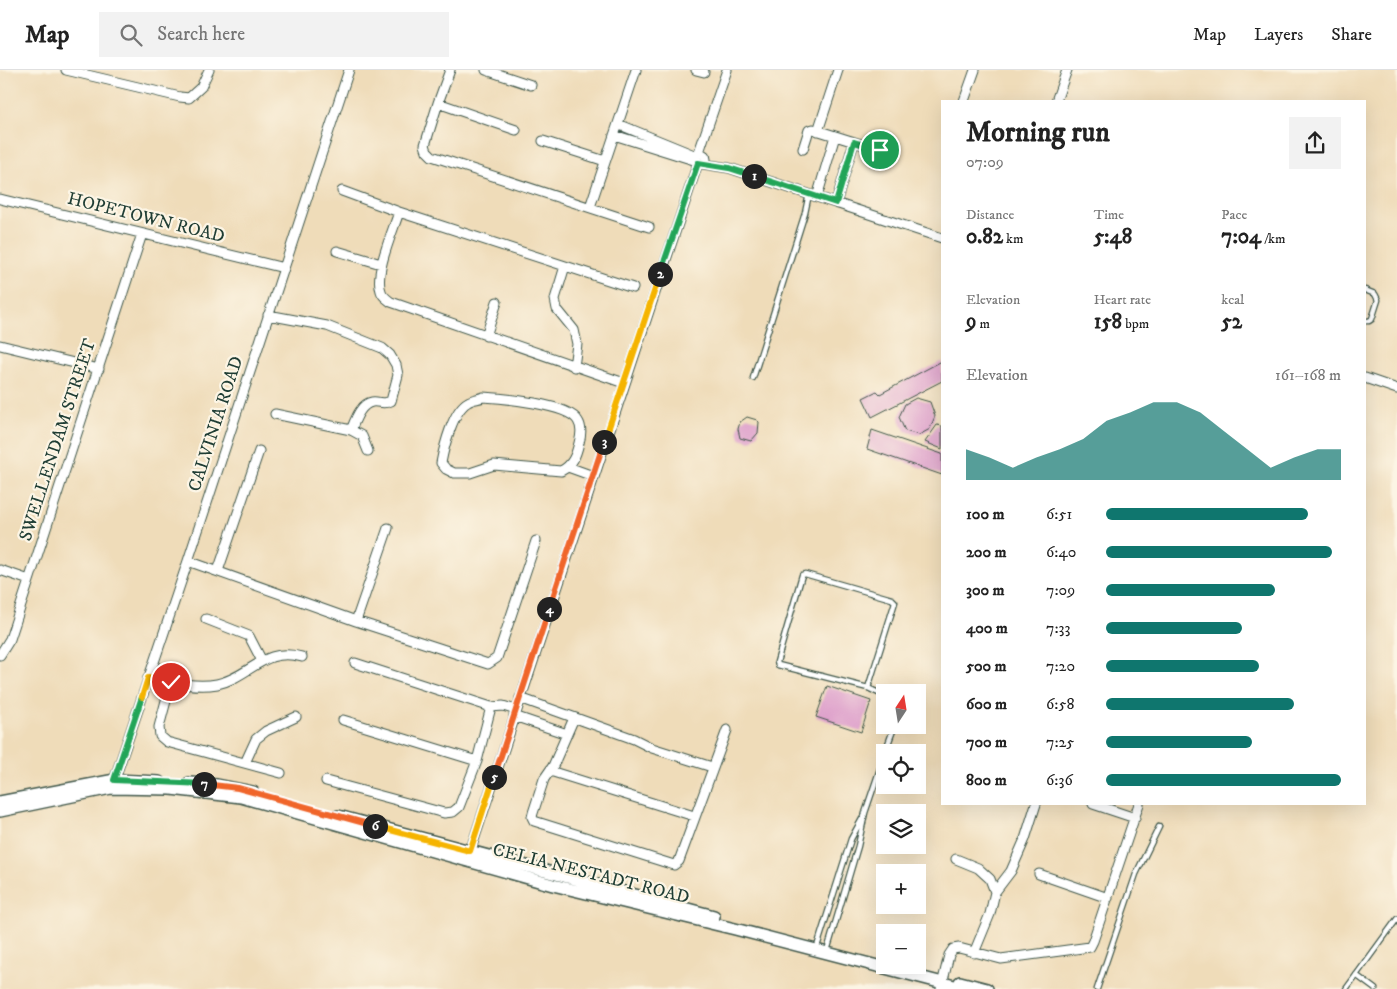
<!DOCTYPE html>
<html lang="en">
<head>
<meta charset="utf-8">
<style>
  :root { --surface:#fff; --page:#f2f2f2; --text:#222; --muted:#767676; --line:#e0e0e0; --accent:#0f766e }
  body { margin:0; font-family:"IM FELL DW Pica",serif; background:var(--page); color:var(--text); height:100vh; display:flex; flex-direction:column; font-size:19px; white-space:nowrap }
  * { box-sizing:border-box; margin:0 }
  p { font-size:16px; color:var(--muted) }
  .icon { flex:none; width:28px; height:28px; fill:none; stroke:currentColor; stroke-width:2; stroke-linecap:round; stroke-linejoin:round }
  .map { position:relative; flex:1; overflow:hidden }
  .details { position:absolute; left:941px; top:30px; width:425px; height:705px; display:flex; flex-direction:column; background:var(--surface); border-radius:0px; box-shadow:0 5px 20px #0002 }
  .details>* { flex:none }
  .needle { width:32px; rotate:12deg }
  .buttons { position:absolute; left:876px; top:614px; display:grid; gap:10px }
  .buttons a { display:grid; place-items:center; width:50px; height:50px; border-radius:0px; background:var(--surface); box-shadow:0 5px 20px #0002; font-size:25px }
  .pin { position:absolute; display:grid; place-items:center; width:42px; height:42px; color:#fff; margin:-21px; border:2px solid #fff; border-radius:50%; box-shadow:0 1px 5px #0007 }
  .km { position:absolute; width:25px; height:25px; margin:-12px; border-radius:50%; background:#222; color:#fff; font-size:14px; line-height:25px; text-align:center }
  .round { display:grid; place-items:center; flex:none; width:52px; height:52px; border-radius:0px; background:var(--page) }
  .overview { display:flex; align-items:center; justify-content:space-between; height:85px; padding:0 25px }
  h1 { font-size:28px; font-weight:700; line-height:38px }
  .figures { display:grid; grid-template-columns:repeat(3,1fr); gap:8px; height:85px; padding:5px 25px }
  .figures div { display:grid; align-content:center }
  .figures b { font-size:21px; font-weight:700 }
  .figures small { font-size:14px; font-weight:400 }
  .figures p { font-size:14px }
  .chart { height:140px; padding:10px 25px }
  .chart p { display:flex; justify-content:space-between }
  .chart svg { width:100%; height:90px; margin-top:5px; fill:var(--accent); opacity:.7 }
  ul { padding:0 25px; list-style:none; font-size:16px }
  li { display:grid; grid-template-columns:80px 60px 1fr; align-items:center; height:38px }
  li i { height:12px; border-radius:6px; background:var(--accent) }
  header { display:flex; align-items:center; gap:30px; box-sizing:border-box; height:70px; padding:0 25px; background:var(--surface); border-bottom:1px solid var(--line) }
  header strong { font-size:24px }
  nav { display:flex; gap:28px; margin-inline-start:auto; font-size:18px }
  .search { width:350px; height:45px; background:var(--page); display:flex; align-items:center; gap:12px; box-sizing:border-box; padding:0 18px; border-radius:0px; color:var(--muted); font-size:19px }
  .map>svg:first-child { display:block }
  .building { fill:#dd9dca }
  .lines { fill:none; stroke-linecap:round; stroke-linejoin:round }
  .service-casing { stroke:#3e5548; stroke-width:7 }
  .minor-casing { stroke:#3e5548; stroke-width:11 }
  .tertiary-casing { stroke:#3e5548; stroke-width:14 }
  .service { stroke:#fff; stroke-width:4.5 }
  .minor { stroke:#fff; stroke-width:9 }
  .tertiary { stroke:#fff; stroke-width:11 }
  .split-1-casing { stroke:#fff; stroke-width:10 }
  .split-2-casing { stroke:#fff; stroke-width:10 }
  .split-3-casing { stroke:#fff; stroke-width:10 }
  .split-4-casing { stroke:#fff; stroke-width:10 }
  .split-5-casing { stroke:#fff; stroke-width:10 }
  .split-6-casing { stroke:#fff; stroke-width:10 }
  .split-7-casing { stroke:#fff; stroke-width:10 }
  .split-8-casing { stroke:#fff; stroke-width:10 }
  .split-9-casing { stroke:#fff; stroke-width:10 }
  .split-1 { stroke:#22a559; stroke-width:6 }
  .split-2 { stroke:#22a559; stroke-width:6 }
  .split-3 { stroke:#f5b400; stroke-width:6 }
  .split-4 { stroke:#f0652b; stroke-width:6 }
  .split-5 { stroke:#f0652b; stroke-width:6 }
  .split-6 { stroke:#f5b400; stroke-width:6 }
  .split-7 { stroke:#f0652b; stroke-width:6 }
  .split-8 { stroke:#22a559; stroke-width:6 }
  .split-9 { stroke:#f5b400; stroke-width:6 }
  .labels { text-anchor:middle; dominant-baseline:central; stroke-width:4.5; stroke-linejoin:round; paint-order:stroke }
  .street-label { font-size:18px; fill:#1f3d34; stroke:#fcf5e5 }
</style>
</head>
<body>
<header>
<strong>Map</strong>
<div class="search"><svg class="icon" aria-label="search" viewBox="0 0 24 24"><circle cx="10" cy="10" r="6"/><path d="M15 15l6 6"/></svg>Search here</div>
<nav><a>Map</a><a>Layers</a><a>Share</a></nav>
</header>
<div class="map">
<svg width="1397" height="919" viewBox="0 0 1397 919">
  <rect width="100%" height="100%" fill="#fcf5e5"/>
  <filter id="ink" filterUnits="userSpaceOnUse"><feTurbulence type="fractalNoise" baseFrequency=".02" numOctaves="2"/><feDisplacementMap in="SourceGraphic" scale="10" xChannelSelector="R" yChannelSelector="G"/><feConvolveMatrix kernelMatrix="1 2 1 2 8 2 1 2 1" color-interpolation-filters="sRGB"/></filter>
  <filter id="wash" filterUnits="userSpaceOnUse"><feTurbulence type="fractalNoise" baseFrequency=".0096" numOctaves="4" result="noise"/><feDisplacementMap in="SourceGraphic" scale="20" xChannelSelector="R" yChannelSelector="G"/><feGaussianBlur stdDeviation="1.12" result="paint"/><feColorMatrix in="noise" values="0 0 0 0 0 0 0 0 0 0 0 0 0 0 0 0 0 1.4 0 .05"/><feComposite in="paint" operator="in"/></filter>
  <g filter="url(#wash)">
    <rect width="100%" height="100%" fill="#efdcb9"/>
    <g id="blocks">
      <!-- building -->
      <path class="building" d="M942,291V311L872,347L863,328L877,321L880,324Z
        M916,328L930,332L935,346L930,359L919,365L905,361L899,347L905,334Z
        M747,347L757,350L759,352L758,363L751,371L740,368L738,359L740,352Z
        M937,355L942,356V379L925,372Z
        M872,360L942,384V405L867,379Z
        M827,616L871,631L861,662L816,647Z"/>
    </g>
  </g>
  <g filter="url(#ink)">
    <use href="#blocks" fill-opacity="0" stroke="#3e5548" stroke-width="1"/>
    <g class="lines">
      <defs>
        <path id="service" d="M1365,220L1375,224L1378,230L1372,249L1369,251H1365
          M753,308L805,143L809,124
          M868,618L895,532L892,529L805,504L802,505L777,592L778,595L868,618L885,626
          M885,682L895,655
          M816,880L851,769L862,749
          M827,881L858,776L865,743L885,684
          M1356,905L1375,919
          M1097,919L1136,804L1159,757
          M1346,919L1397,849"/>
        <path id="minor" d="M66,0L180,27L189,28L201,17L209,0
          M450,0L438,33L425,75L427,81L432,86L649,157
          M486,0L531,15
          M696,0L704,2
          M964,31L975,0
          M1056,31L1067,0
          M438,33L516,60
          M618,54L694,85
          M818,61L838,0
          M614,65L697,91
          M543,71L605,91
          M803,79L809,60L813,59L880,80
          M696 89a5 5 0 1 1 10 0a5 5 0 1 1-10 0Z
          M698,85L727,0
          M703,94L729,98L942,168
          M342,121L399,142L633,218
          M817,127L835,66
          M0,129L284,198
          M836,133L854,72
          M590,137L636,0
          M399,142C393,161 374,203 381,221C382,226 387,229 391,232L624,313
          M337,181L381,194
          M565,196L555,229L557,239L574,260L577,274L574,297
          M268,245L327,256L382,278L390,285L396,295L398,305L391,331C384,335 379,331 372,332C360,334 355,351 351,360L275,344
          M486,266L497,232
          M0,275L99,299
          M1365,308L1397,319
          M483,327C502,328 569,334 578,351C582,357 581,366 579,373C576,385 573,395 561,401L494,395L470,403H454L446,399L441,393C444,377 453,340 468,332C472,329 479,329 483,327Z
          M351,360L362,366L368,381
          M568,397L593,406
          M188,491L356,551L488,594L497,588L536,471
          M0,500L29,510
          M218,501L259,381
          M206,549L249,566L262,591
          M356,551L388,458
          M0,585L10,569L142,164
          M355,593L491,637L503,636L516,640
          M148,608C170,612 196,618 217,614C250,607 264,576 302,587
          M171,612L159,657L160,666L167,672L281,703
          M520,628L634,669L652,678L712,697
          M514,646L567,664
          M574,648L553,696L544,709L533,743L532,747L534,751L674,795L679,791L727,660
          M343,650L477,691
          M245,693L256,669L266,661L296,647
          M550,701L694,746
          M326,711L444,743L453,742L459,737L477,691L491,637
          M113,714L188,491L349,0
          M1093,734L1135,748
          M469,785L698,93
          M956,789L978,798L990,809L995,822L990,844L974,883
          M1039,804L1108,828
          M995,822L1011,801L1025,769L1036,734
          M941,919L949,885L953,879L959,878L1001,889L1090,877L1093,871L1139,734"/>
        <path id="tertiary" d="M189,713L217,715L253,722
          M0,732L115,710L159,712
          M0,741L111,718L171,719L241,727L553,815L735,859L966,919
          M338,746L714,846
          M960,912L987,919"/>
      </defs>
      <!-- service casing -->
      <use href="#service" class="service-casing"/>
      <!-- minor casing -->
      <use href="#minor" class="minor-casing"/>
      <!-- tertiary casing -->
      <use href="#tertiary" class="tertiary-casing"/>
      <!-- service -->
      <use href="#service" class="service"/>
      <!-- minor -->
      <use href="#minor" class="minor"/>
      <!-- tertiary -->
      <use href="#tertiary" class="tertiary"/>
    </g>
  </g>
  <g class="lines" filter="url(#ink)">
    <defs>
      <path id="split-1" d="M754,106L836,133L854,72L880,80"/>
      <path id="split-2" d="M660,204L698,93L729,98L754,106"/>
      <path id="split-3" d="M604,372L660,204"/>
      <path id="split-4" d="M549,539L604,372"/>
      <path id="split-5" d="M494,707L549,539"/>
      <path id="split-6" d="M375,756L470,781L494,707"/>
      <path id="split-7" d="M204,714L238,718L375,756"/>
      <path id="split-8" d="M142,627L114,710L204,714"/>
      <path id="split-9" d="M142,627L148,608L171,612"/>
    </defs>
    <!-- split-1 casing -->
    <use href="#split-1" class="split-1-casing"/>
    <!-- split-2 casing -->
    <use href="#split-2" class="split-2-casing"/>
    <!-- split-3 casing -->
    <use href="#split-3" class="split-3-casing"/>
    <!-- split-4 casing -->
    <use href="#split-4" class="split-4-casing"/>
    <!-- split-5 casing -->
    <use href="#split-5" class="split-5-casing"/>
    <!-- split-6 casing -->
    <use href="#split-6" class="split-6-casing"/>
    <!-- split-7 casing -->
    <use href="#split-7" class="split-7-casing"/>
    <!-- split-8 casing -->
    <use href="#split-8" class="split-8-casing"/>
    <!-- split-9 casing -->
    <use href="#split-9" class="split-9-casing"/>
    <!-- split-1 -->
    <use href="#split-1" class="split-1"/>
    <!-- split-2 -->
    <use href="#split-2" class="split-2"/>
    <!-- split-3 -->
    <use href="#split-3" class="split-3"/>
    <!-- split-4 -->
    <use href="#split-4" class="split-4"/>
    <!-- split-5 -->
    <use href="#split-5" class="split-5"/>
    <!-- split-6 -->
    <use href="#split-6" class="split-6"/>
    <!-- split-7 -->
    <use href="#split-7" class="split-7"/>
    <!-- split-8 -->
    <use href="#split-8" class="split-8"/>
    <!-- split-9 -->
    <use href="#split-9" class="split-9"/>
  </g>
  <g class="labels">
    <!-- street labels -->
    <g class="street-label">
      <text transform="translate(146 148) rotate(14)">HOPETOWN ROAD</text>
      <text transform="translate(216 354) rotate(-72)">CALVINIA ROAD</text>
      <text transform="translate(58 370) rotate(-72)">SWELLENDAM STREET</text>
      <text transform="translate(591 804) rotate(14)">CELIA NESTADT ROAD</text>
    </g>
  </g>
</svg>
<div class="buttons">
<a><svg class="needle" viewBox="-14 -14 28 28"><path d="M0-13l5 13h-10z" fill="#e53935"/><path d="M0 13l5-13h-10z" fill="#767676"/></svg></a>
<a><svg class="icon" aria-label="locate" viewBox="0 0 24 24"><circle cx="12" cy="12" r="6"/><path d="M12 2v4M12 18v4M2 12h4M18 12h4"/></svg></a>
<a><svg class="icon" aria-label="layers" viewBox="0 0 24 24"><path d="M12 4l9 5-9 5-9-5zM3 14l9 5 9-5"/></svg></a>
<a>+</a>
<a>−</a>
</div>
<div class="pin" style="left:880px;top:80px;background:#1e9e55"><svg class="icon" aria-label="arrive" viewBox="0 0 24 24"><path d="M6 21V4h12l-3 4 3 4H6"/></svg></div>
<div class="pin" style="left:171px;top:612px;background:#d93025"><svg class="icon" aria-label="check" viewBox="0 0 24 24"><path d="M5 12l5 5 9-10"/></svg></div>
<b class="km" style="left:754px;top:106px">1</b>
<b class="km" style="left:660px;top:204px">2</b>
<b class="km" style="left:604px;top:372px">3</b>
<b class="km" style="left:549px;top:539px">4</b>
<b class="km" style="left:494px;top:707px">5</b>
<b class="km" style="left:375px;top:756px">6</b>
<b class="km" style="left:204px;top:714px">7</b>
<section class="details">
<div class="overview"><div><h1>Morning run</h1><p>07:09</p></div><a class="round"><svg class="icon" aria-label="share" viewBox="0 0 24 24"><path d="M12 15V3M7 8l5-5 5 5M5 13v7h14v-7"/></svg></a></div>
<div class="figures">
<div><p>Distance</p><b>0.82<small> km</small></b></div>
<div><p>Time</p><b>5:48</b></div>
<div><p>Pace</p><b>7:04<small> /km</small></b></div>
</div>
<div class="figures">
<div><p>Elevation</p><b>9<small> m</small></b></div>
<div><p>Heart rate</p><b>158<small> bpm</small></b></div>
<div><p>kcal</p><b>52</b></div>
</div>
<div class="chart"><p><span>Elevation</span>161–168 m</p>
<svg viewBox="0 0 160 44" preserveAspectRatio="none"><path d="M0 44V29L10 33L20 38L30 33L40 29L50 24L60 15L70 11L80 6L90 6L100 11L110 20L120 29L130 38L140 33L150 29L160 29V44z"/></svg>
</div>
<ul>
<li><b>100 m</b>6:51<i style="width:86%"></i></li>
<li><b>200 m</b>6:40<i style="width:96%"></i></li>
<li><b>300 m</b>7:09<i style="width:72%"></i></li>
<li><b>400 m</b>7:33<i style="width:58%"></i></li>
<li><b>500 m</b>7:20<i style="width:65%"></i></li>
<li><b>600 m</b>6:58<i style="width:80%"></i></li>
<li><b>700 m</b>7:25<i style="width:62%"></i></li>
<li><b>800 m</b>6:36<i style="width:100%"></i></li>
</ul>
</section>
</div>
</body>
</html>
